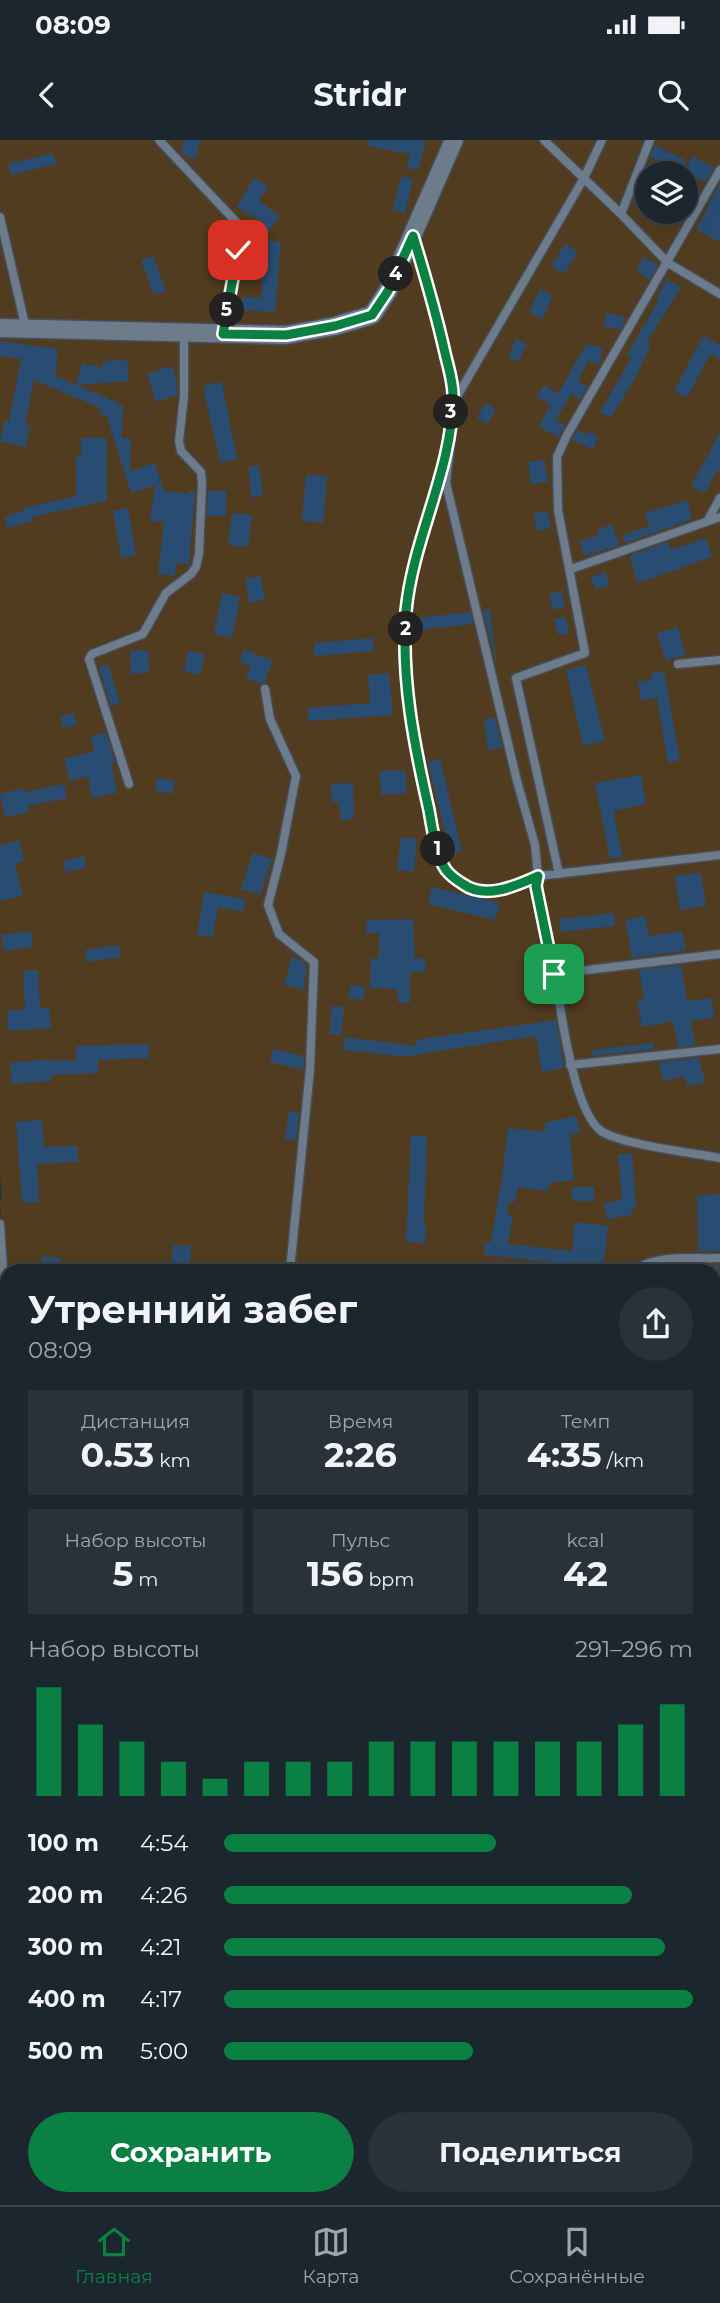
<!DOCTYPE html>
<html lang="ru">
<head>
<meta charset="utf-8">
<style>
  :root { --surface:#1c262f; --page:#29323b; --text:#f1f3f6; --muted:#a0a5aa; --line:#3a434b; --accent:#0b8043 }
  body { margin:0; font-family:Montserrat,sans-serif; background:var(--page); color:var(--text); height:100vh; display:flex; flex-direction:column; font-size:26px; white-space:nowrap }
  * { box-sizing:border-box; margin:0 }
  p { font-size:23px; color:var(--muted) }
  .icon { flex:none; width:38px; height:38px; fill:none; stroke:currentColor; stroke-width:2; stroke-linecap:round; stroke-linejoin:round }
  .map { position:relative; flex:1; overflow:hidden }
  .drawer { position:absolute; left:0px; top:1124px; width:721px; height:942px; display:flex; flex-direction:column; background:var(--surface); border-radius:21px 21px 0 0; box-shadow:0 7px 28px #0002,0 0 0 2px var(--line) }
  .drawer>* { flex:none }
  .buttons { position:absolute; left:635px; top:21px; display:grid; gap:14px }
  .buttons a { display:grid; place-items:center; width:63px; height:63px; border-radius:50%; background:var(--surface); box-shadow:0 7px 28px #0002,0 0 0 2px var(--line); font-size:35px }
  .pin { position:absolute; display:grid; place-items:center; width:60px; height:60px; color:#fff; margin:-30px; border-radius:14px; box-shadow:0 4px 10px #0006 }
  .km { position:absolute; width:35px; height:35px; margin:-18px; border-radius:50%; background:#222; color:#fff; font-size:19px; line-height:35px; text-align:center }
  .round { display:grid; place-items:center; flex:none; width:74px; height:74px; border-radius:37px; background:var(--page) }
  .head { display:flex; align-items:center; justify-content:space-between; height:119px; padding:0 28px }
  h1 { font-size:38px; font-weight:700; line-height:52px }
  .stats { display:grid; grid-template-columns:repeat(3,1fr); gap:10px; height:119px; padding:7px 28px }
  .stats div { display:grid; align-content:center; border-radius:0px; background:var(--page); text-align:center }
  .stats b { font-size:35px; font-weight:700 }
  .stats small { font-size:19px; font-weight:400 }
  .stats p { font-size:19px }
  .chart { height:196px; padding:14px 28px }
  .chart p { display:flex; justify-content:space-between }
  .chart svg { width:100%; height:126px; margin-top:7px; stroke:var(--accent); stroke-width:6 }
  .button { display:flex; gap:14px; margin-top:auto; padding:14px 28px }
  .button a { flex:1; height:80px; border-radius:42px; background:var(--accent); color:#fff; font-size:28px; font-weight:700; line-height:80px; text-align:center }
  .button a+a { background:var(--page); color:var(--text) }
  ul { padding:0 28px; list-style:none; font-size:23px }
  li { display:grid; grid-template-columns:112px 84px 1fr; align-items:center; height:52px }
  li i { height:18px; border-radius:9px; background:var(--accent) }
  .status { display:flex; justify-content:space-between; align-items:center; height:49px; padding:0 35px; background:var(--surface); direction:ltr }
  .status svg { height:19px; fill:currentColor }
  header { display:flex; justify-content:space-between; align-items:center; height:91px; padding:0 28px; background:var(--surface); font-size:32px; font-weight:700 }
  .dock { display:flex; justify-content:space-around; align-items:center; height:98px; border-top:2px solid var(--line); background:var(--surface); font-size:19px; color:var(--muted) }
  .dock a { display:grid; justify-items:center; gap:4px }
  .dock .active { color:var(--accent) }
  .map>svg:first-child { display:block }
  .green { fill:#523c1f; fill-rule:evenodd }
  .building { fill:#294d72 }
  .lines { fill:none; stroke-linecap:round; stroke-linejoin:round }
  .service-casing { stroke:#444f5b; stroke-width:11 }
  .secondary-casing { stroke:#444f5b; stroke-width:21 }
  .path { stroke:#7c8691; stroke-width:2.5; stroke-dasharray:2 5; stroke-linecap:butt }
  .service { stroke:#6d7b8b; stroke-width:8 }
  .secondary { stroke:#6d7b8b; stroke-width:18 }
  .route-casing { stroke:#fff; stroke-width:14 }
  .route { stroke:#0b8043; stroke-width:9 }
</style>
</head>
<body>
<div class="status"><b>08:09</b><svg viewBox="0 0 49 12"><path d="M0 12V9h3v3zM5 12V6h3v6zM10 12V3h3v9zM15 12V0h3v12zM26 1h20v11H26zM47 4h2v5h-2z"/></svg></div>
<header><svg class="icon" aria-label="back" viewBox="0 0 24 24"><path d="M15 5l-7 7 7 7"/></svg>Stridr<svg class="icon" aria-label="search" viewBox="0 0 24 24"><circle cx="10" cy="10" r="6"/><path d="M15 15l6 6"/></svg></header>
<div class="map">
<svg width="720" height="2065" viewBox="0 0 720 2065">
  <rect width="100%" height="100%" fill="#26323f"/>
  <!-- green -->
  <path class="green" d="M0,0H720V1512H714V1130H7V1216L6,1193L0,1189V1146H4L0,1060H2L0,1036ZM648,33H686V72H648Z
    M7,1222V1273H0V1223Z
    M0,1369L7,1370V1400L2,1399L0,1395Z
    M0,1410L7,1414V1456L0,1460Z
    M6,1490L7,1528H0V1491Z
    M714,1715L720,1716V1797L714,1798Z
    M0,1737H7V1788L0,1786Z
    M714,1846L720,1858V1890L714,1895Z
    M714,1955H720V2028L714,2026Z
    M117,2058H228V2065H116Z
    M350,2058H387V2059L384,2065H356Z
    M449,2058H487L484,2065H449Z
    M517,2058H559V2065H516Z"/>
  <!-- building -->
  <path class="building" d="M184,0H200L196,19L181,14Z
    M368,0H426L418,30L407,28L410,14L367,6Z
    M655,5L686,20L680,31L650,17Z
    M53,13L56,24L11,35L8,24Z
    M692,16L714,27L706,42L685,31Z
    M401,36L413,39L405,73L393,70Z
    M254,38L268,46L259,61L280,76L268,93L257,85L261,81L237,67Z
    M720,43V102L696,90Z
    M213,97L230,100L225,130L208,128Z
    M266,101L281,102L275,172L242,170V157L261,158Z
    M565,104L578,112L564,134L551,126Z
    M153,116L166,151L154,155L141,120Z
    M643,117L658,125L650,139L636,131Z
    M667,139L681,147L646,204L651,206L634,240L611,278L600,272L631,218L627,215L659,159L656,158Z
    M540,149L553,156L542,179L529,172Z
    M607,173L626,177L620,190L603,186Z
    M703,196L720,205V220L710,214L687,258L674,251Z
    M516,199L527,204L518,222L508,217Z
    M0,201L58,209L55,236L76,245L82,223L103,228V221L127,220L129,241L77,245L123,265L122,298H131L130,331L155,323L164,351L189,354V351H195L189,425L176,423L175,436L158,434L164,382L150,381L155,345L131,353L106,274L99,275L100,268L34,240L25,285L30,286L26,307L0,302L4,281H9L21,219L0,216Z
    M586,204L603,208L599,224L588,221L578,241L587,247L580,259L571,254L556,280L565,285L558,297L539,287L550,264L537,257L544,245L558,254L582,211L583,212Z
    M172,226L177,243V255L156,262L147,234Z
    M222,242L237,319L220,323L203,246Z
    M485,263L496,269L488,284L477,279Z
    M577,291L586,295L588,291L598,296L593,309L572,300Z
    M720,292V331L717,330L705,353L691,346Z
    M81,298H107V361L32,377L33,381L8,388L5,377L23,371V368L76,356V316H81Z
    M544,320L548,342L531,344L528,322Z
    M259,325L263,356L252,358L248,327Z
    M306,335L327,336L323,383L302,381Z
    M208,351H226V376H207Z
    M687,360L692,379L625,403L623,395L649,386L645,373Z
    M128,368L136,415L121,418L113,371Z
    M547,370L551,388L537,391L533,374Z
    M232,373L252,375L248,407L228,405Z
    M612,384L620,405L584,416L579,402L599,395L597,390Z
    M706,398L712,417L638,443L629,416L668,402L671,410Z
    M605,432L610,445L596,450L591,437Z
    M260,436L265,459L250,463L245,439Z
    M561,451L565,467L553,470L549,454Z
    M222,453L240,457L232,498L214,494Z
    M483,470H490L497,527Z
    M470,472L473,484L419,490L417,478Z
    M565,477L569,493L558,495L554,479Z
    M677,487L686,514L666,521L657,494Z
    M373,498L374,511L315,516L314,503Z
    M244,509L273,521L264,543L261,544L246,538L250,526L240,521Z
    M148,510L149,533L131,534L130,511Z
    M188,511L205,514L200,535L184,531Z
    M108,524L120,563L111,566L99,527Z
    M586,525L605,601L583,606L566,530Z
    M664,531L680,620L668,623L657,558L641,561L638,542L652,539L651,533Z
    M389,533L393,575L308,581V568L370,563L368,535Z
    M74,573L77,585L63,588L61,576Z
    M495,578L502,608L488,610L484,579Z
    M106,593L115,622L111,623L117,653L92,658L88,636L70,641L64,619L94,611L91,596Z
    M440,619L462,711L450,714L428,622Z
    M405,630L407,653L381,655L380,631Z
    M641,635L646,664L616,670L614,673L622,717L610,719L595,643Z
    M157,638L175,641L172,654L155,651Z
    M353,643L354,679L340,680L339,662H332L331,644Z
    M64,644L67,658L28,666L29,672L5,677L0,654L24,648L25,652Z
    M401,697L417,699L414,732L397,730Z
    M19,700L24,721L15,724L23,756L0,761V705Z
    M253,713L272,719L260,755L241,749Z
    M84,716L86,728L65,732L63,721Z
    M701,733L706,766L680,770L675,736Z
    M432,747L500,763L495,780L428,764Z
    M204,752L245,759L243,772L218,767L213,797L197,795Z
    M614,773L615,786L560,792L559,779Z
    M645,776L649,796L682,791L686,810L632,818L625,780Z
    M413,779L415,819L425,818L426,831L410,833V863H398V849L370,848L371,818L379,819V793H366L367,780Z
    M31,791L33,807L4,811L1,795Z
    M119,805L121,817L87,822L85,810Z
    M292,815L307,825L303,850L284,845Z
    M681,825L687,861L712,858L714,878L691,881L695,905L678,907L673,881L642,887L637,860L644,859L639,830Z
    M38,830L40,868H49L51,888L8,891L7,871L25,869L23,831Z
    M351,845L365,847L363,860L348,858Z
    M332,866L344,867L341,895L329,894Z
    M556,880L564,928L542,932L536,896L408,916V917L343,910L344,897L416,906L415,900Z
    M654,903V909L593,916L592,910Z
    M148,904L149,918L98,920V933L51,935V941L12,944L10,923L50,919V921L76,920V906Z
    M273,909L304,916L303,930L270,922Z
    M697,918L699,919L705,942L687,946L685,936L663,941L659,922Z
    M289,971L299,973L296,1000L285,999Z
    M576,976L580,993L570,995L574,1040L549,1043L548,1051L518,1047L515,1062H508V1075L513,1076L508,1104L572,1111L575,1082L608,1086L603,1130H562L563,1123L484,1115L485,1102H491L502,1038L508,988L546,992L544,983Z
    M42,980L44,1007L78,1006V1022L37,1024L39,1062L22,1063L16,982Z
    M411,995L427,996L424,1083H426L425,1103L406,1102Z
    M632,1013L636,1068L631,1069L632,1075L607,1079L604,1063L622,1060L618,1014Z
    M572,1047H594V1061H572Z
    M720,1054V1111H698L697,1056Z
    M173,1105L191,1106L190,1128L171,1127Z
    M42,1116L61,1118L60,1130H41Z
    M698,1125H719V1130H698Z"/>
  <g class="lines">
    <defs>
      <path id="service" d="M159,0L238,84V110L223,194
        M544,0L621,74L668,123L720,154
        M621,74L650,0
        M0,77L26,189
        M414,100L436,172L454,253L448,306L431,371L417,411L407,469L404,525L412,595L437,706L446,730L465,746L489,751L510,748L538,736L535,705L517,641L446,343L455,260L584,38L602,0
        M708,380L720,358
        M571,429L720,377
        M678,524L720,520
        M265,549L270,579L296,636L281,714L268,765L279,794L314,822L310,929L290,1130
        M129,644L89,519L92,514L143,494L166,453L191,434L196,427L199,414L202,344L201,332L181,311L179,301L184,256V193
        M720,715L538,736L536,746C542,776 549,805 555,835C561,871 573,970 601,991C619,1004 694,1013 720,1018
        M559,734L516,538L585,513L558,370L557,317L567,295L720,30
        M554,834L720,814
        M570,925L720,909
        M0,1084L5,1161L0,1179
        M634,1130C659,1114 691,1119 720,1118
        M0,1226L7,1233
        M714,1238H720
        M714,1507L720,1506
        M0,1649L7,1650
        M0,1774L7,1775
        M714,1796L720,1795
        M297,2061V2065
        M224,2065V2058
        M473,2065L474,2058"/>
      <path id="secondary" d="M0,188L286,195L335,186L372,175L388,151L454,0"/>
    </defs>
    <!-- service casing -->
    <use href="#service" class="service-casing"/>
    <!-- secondary casing -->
    <use href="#secondary" class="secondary-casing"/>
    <!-- path -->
    <path class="path" d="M116,2065L117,2058"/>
    <!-- service -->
    <use href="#service" class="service"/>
    <!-- secondary -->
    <use href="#secondary" class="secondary"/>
  </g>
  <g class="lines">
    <defs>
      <path id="route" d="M238,110L223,194L286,195L335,186L372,175L388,151L413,96C425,135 436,173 445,213C448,226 453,241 453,255C453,330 413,397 406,471C401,539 414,604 429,670C432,687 436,716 446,730C450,735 458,741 463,744C485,760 516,746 538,736L536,746L554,834"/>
    </defs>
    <!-- route casing -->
    <use href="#route" class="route-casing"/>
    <!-- route -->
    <use href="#route" class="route"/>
  </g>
</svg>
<div class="buttons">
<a><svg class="icon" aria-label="layers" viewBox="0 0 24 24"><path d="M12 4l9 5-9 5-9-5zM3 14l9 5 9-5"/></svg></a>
</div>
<div class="pin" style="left:554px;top:834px;background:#1e9e55"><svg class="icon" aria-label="arrive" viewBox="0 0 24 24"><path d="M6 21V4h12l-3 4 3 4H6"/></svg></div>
<div class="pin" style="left:238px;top:110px;background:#d93025"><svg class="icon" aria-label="check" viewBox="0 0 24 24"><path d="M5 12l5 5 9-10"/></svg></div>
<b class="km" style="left:438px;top:709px">1</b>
<b class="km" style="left:406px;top:489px">2</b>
<b class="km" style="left:451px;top:272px">3</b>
<b class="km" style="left:396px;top:134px">4</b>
<b class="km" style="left:227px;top:170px">5</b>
<section class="drawer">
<div class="head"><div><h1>Утренний забег</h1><p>08:09</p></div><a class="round"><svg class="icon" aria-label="share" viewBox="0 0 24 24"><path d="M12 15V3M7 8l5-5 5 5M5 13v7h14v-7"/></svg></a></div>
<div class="stats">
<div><p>Дистанция</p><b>0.53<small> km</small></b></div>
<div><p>Время</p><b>2:26</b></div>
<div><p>Темп</p><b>4:35<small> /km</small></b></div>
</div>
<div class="stats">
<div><p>Набор высоты</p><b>5<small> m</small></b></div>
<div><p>Пульс</p><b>156<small> bpm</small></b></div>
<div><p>kcal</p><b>42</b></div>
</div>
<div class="chart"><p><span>Набор высоты</span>291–296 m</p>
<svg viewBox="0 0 160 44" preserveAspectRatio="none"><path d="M5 44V6M15 44V19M25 44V25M35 44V32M45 44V38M55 44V32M65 44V32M75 44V32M85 44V25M95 44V25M105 44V25M115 44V25M125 44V25M135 44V25M145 44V19M155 44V12"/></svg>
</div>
<ul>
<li><b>100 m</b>4:54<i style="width:58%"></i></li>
<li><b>200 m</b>4:26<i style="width:87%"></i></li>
<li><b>300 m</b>4:21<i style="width:94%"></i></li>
<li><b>400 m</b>4:17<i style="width:100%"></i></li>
<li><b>500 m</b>5:00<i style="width:53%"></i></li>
</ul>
<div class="button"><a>Сохранить</a><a>Поделиться</a></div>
</section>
</div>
<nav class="dock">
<a class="active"><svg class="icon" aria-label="home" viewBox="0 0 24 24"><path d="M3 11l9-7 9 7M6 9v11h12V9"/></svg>Главная</a>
<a><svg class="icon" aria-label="map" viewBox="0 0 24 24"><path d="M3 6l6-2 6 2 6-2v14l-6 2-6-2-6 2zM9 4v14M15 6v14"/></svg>Карта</a>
<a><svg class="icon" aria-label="saved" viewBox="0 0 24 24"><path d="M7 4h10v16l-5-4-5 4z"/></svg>Сохранённые</a>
</nav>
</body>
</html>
